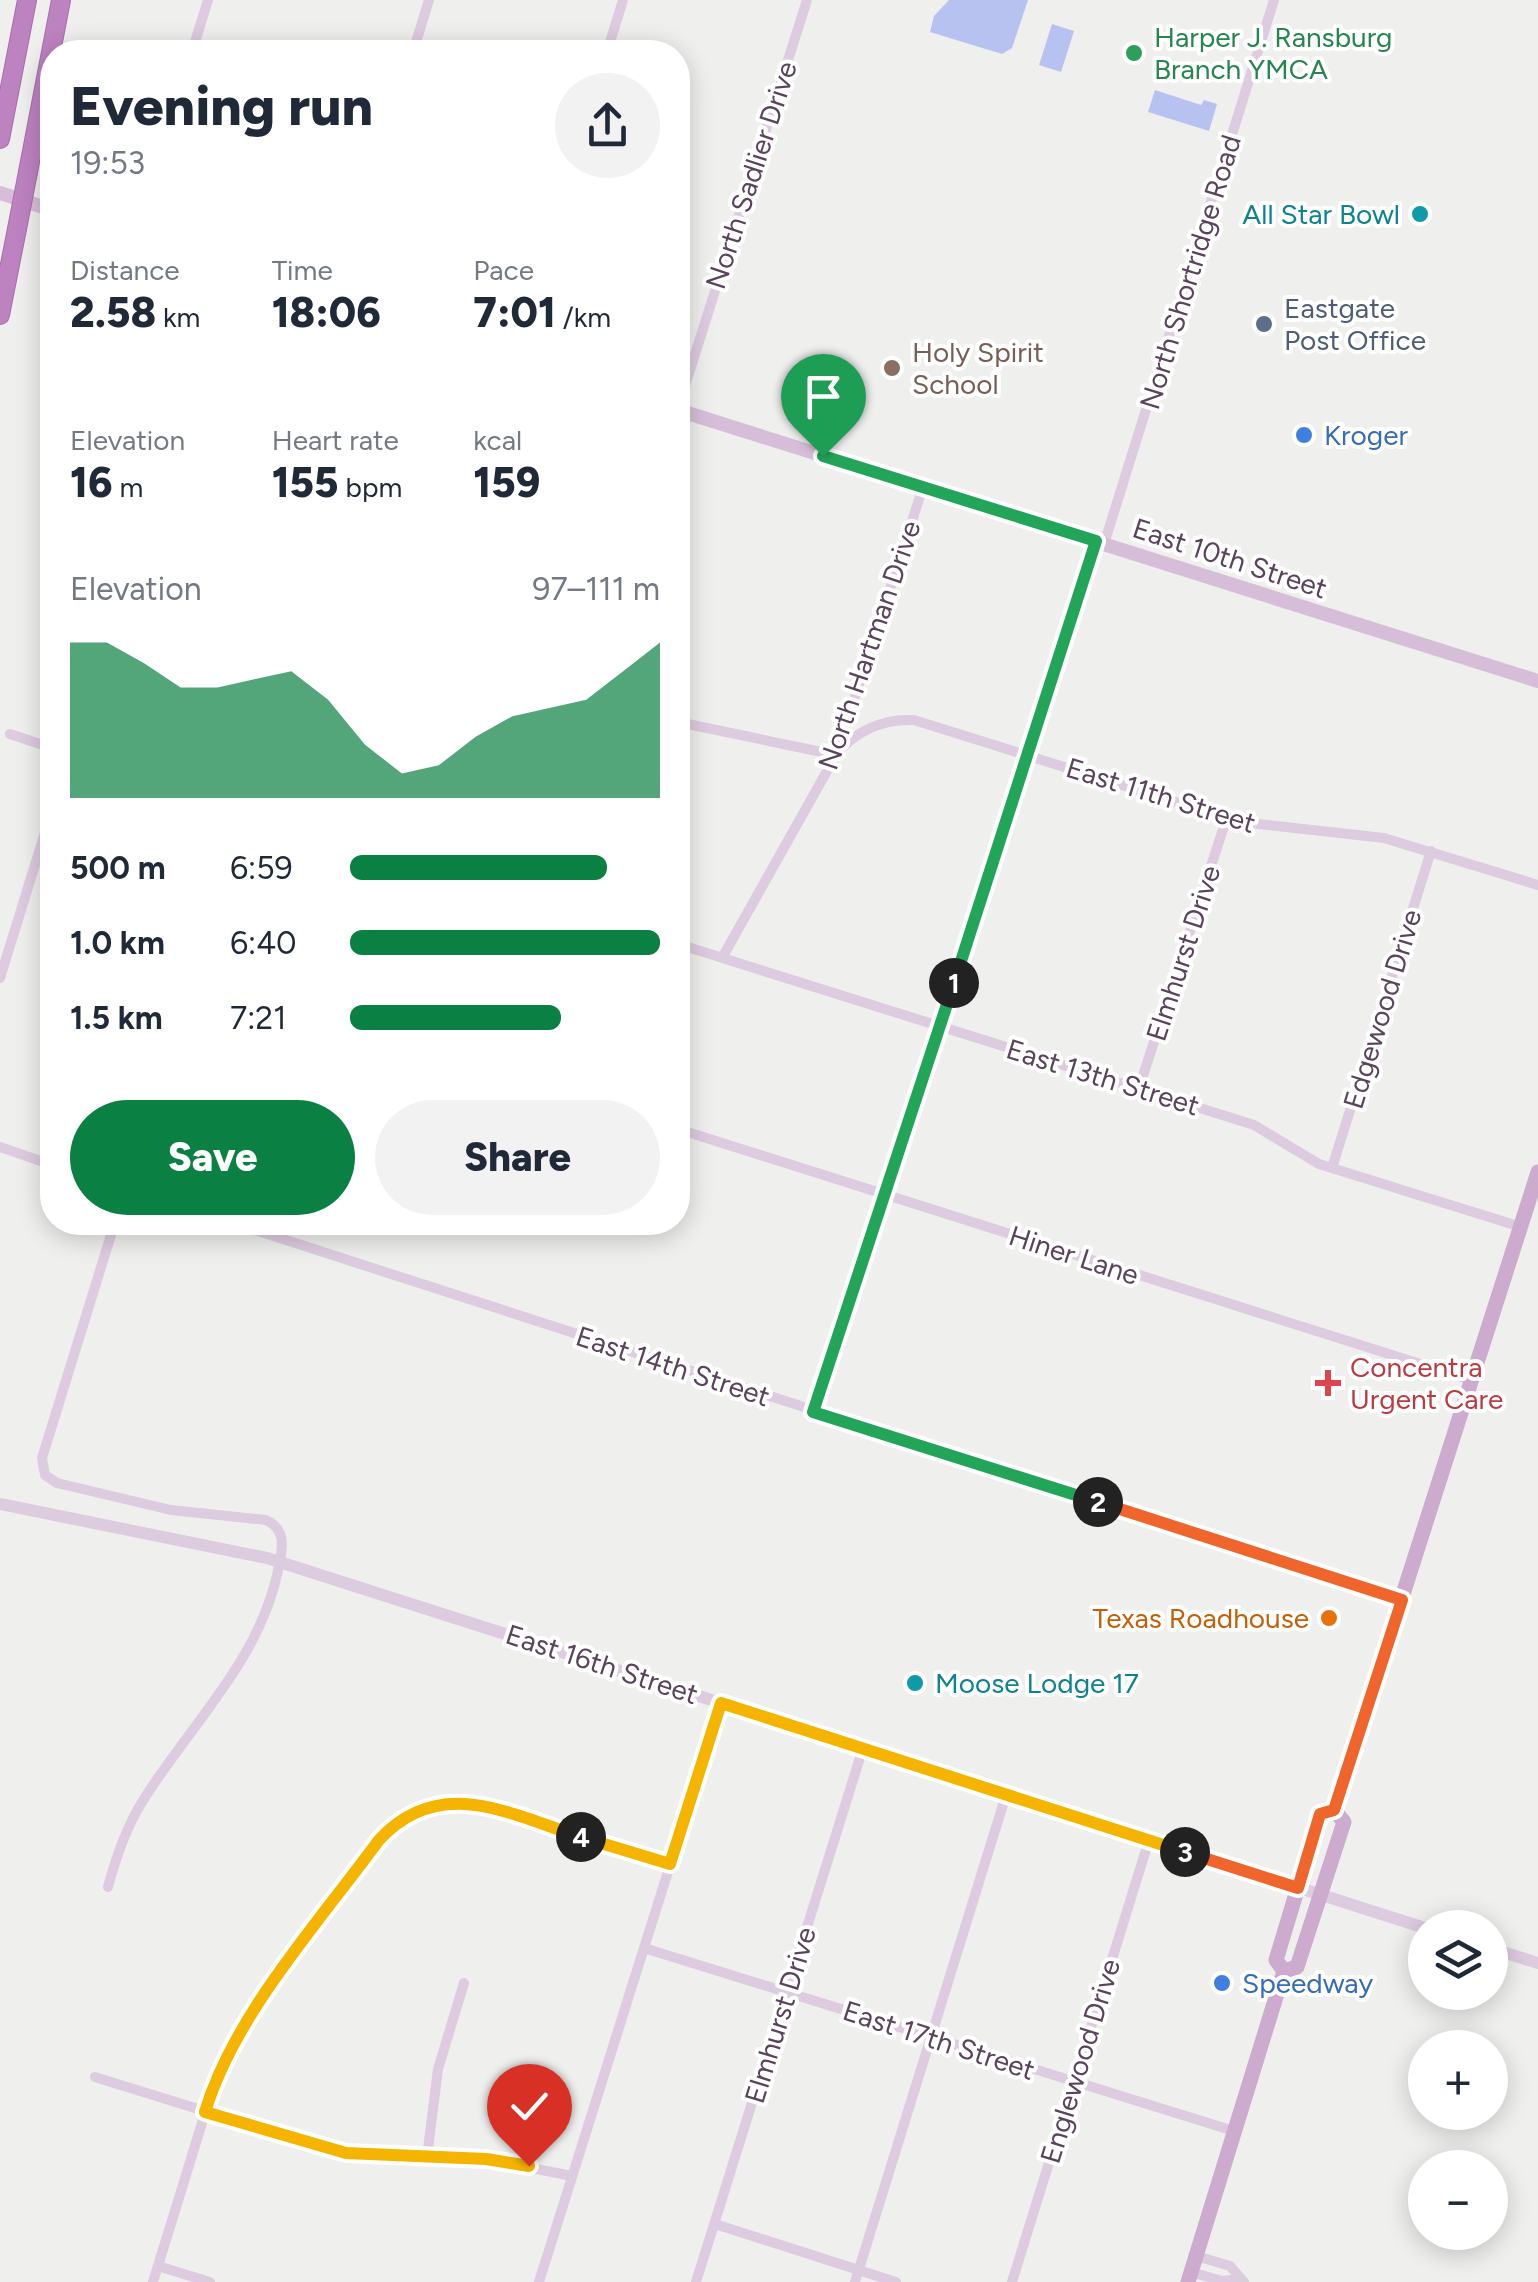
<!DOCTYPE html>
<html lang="en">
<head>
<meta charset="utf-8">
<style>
  :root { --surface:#fff; --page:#f2f2f3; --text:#1f2937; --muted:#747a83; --accent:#0b8043 }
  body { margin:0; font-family:Figtree,sans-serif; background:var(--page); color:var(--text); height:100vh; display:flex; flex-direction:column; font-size:38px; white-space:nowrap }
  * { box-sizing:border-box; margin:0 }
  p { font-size:32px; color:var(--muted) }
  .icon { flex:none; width:55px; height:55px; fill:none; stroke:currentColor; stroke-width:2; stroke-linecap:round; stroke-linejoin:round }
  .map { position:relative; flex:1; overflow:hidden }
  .side { position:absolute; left:40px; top:40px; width:650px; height:1195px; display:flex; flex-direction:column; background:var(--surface); border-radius:40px; box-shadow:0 5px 25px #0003 }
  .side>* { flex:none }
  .tools { position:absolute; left:1408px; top:1910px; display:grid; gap:20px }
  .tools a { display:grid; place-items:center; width:100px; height:100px; border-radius:50%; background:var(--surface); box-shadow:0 5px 25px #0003; font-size:50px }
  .pin { position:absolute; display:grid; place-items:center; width:85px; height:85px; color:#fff; margin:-102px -42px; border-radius:50% 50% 50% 0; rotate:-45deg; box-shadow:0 0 10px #0007 }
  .pin .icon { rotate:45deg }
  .km { position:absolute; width:50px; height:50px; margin:-25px; border-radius:50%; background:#222; color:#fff; font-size:28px; line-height:50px; text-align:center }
  .round { display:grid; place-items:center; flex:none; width:105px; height:105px; border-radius:52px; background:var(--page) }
  .head { display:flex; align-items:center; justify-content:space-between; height:170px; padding:0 30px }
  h1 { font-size:55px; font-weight:800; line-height:75px }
  .stats { display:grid; grid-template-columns:repeat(3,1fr); gap:15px; height:170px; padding:10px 30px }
  .stats div { display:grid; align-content:center }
  .stats b { font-size:42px; font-weight:800 }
  .stats small { font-size:28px; font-weight:400 }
  .stats p { font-size:28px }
  .chart { height:280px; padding:20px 30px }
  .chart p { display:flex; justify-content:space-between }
  .chart svg { width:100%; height:180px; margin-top:10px; fill:var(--accent); opacity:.7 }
  .cta { display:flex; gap:20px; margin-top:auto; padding:20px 30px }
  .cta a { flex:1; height:115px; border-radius:60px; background:var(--accent); color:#fff; font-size:40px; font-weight:800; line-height:115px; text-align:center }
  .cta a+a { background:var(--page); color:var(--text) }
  ul { padding:0 30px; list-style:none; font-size:32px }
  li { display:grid; grid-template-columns:160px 120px 1fr; align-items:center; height:75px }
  li i { height:25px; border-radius:12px; background:var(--accent) }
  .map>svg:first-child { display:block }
  .green { fill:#b8c2f1 }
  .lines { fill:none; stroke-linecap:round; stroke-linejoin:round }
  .motorway-casing { stroke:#a96dab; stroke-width:20 }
  .minor { stroke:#ddcbdf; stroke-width:10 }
  .tertiary { stroke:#ddcbdf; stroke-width:12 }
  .secondary { stroke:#d7bed8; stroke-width:14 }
  .primary { stroke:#ccabce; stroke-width:15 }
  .motorway { stroke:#bd82c0; stroke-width:18 }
  .motorway-bridge-casing { stroke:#a96dab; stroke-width:20; stroke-linecap:butt }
  .motorway-bridge { stroke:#bd82c0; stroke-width:18 }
  .split-1-casing { stroke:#fff; stroke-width:20 }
  .split-2-casing { stroke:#fff; stroke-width:20 }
  .split-3-casing { stroke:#fff; stroke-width:20 }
  .split-4-casing { stroke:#fff; stroke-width:20 }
  .split-5-casing { stroke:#fff; stroke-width:20 }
  .split-1 { stroke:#22a559; stroke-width:12 }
  .split-2 { stroke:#22a559; stroke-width:12 }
  .split-3 { stroke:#f0652b; stroke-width:12 }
  .split-4 { stroke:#f5b400; stroke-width:12 }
  .split-5 { stroke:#f5b400; stroke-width:12 }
  .leisure-dot { fill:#2e9e5b; stroke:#fff; stroke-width:4 }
  .culture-dot { fill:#0f9aa8; stroke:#fff; stroke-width:4 }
  .service-dot { fill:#5c6f8a; stroke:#fff; stroke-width:4 }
  .education-dot { fill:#8d6e63; stroke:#fff; stroke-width:4 }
  .shop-dot { fill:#3f7fe0; stroke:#fff; stroke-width:4 }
  .health-dot { fill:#e0444e; stroke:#fff; stroke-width:4 }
  .food-dot { fill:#e8710a; stroke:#fff; stroke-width:4 }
  .labels { text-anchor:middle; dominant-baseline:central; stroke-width:8; stroke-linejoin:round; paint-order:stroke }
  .leisure-label { font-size:28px; fill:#27864d; stroke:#fff; text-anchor:start }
  .street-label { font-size:28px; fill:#5a445c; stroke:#fff }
  .culture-label { font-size:28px; fill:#0d838f; stroke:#fff; text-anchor:end }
  .service-label { font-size:28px; fill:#4e5e75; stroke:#fff; text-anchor:start }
  .education-label { font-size:28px; fill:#785e54; stroke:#fff; text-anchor:start }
  .shop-label { font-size:28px; fill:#366cbe; stroke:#fff; text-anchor:start }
  .health-label { font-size:28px; fill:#be3a42; stroke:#fff; text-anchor:start }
  .food-label { font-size:28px; fill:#c56008; stroke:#fff; text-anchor:end }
</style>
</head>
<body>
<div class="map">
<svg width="1538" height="2282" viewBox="0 0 1538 2282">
  <rect width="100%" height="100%" fill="#eff0ed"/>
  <!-- green -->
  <path class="green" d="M949,0H1028L1012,48L1002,54L930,32L934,16Z
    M1052,24L1074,31L1061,72L1039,65Z
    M1155,90L1201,105L1204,100L1217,104L1209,131L1148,112Z"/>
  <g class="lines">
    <defs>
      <path id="motorway" d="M0,139L27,0
        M28,172L61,0
        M0,315L17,229"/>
    </defs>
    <!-- motorway casing -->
    <use href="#motorway" class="motorway-casing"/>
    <!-- minor -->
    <path class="minor" d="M192,52L208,0
      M413,52L429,0
      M607,52L623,0
      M678,408L807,0
      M1104,544L1274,0
      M678,722L836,755C856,730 883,719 914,720L1240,822L1384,838L1538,885
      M10,734L52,748
      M678,944L1254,1125L1319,1164L1521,1227
      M722,958L836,755L923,487
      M0,978L52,810
      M1139,1088L1227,817
      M678,1129L1471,1380
      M0,1147L52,1165
      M1332,1168L1431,851
      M230,1222L1402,1600
      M813,1411L1096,541
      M108,1887C116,1857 126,1828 142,1802C191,1723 261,1660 279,1566C283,1547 286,1529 266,1520L171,1510L57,1483L45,1475L42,1458L115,1222
      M644,1948L1234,2131
      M95,2077L333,2151L375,2156L486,2159L572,2176
      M427,2157L438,2069L464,1983
      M715,2224L896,2282
      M1196,2256L1230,2266L1244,2282
      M158,2266L210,2282
      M1191,2272L1222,2281L1239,2279
      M153,2282L210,2097L230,2049L250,2016L379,1840L396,1823L417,1811L441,1804L465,1803L670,1864
      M539,2282L721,1703
      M696,2282L863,1748
      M855,2282L1006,1795
      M1012,2282L1149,1840"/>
    <!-- tertiary -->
    <path class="tertiary" d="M0,1504L267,1558L1425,1928
      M1490,1948L1538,1963"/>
    <!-- secondary -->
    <path class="secondary" d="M0,193L52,210
      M678,410L1538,681"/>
    <!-- primary -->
    <path class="primary" d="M1334,1810L1538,1172
      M1284,1971L1297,1967L1344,1822L1334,1810
      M1188,2282L1284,1971L1276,1960L1320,1814L1334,1810"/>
    <!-- motorway -->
    <use href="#motorway" class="motorway"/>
    <defs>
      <path id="motorway-bridge" d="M17,229L28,172"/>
    </defs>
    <!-- motorway-bridge casing -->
    <use href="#motorway-bridge" class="motorway-bridge-casing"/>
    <!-- motorway-bridge -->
    <use href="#motorway-bridge" class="motorway-bridge"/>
  </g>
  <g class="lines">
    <defs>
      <path id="split-1" d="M823,456L1096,541L954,983"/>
      <path id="split-2" d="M954,983L813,1412L1098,1502"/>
      <path id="split-3" d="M1098,1502L1402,1600L1334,1810L1320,1814L1298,1888L1185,1852"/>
      <path id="split-4" d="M581,1837L670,1864L721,1703L1185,1852"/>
      <path id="split-5" d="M529,2166L486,2159L346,2153L205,2112C234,2015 319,1922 379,1840C440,1774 509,1814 581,1837"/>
    </defs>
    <!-- split-1 casing -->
    <use href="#split-1" class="split-1-casing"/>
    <!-- split-2 casing -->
    <use href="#split-2" class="split-2-casing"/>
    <!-- split-3 casing -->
    <use href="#split-3" class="split-3-casing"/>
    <!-- split-4 casing -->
    <use href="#split-4" class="split-4-casing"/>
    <!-- split-5 casing -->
    <use href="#split-5" class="split-5-casing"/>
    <!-- split-1 -->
    <use href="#split-1" class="split-1"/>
    <!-- split-2 -->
    <use href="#split-2" class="split-2"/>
    <!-- split-3 -->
    <use href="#split-3" class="split-3"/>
    <!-- split-4 -->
    <use href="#split-4" class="split-4"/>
    <!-- split-5 -->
    <use href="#split-5" class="split-5"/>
  </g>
  <!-- markers -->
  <circle class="leisure-dot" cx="1134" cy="53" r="10"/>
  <g class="culture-dot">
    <circle cx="1420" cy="214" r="10"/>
    <circle cx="915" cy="1683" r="10"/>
  </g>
  <circle class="service-dot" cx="1264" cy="324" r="10"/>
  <circle class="education-dot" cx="892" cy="368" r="10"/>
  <g class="shop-dot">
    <circle cx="1304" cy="435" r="10"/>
    <circle cx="1222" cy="1983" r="10"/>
  </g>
  <path class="health-dot" d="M1323 1368h10v10h10v10h-10v10h-10v-10h-10v-10h10z"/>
  <circle class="food-dot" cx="1329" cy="1618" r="10"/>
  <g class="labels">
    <!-- leisure labels -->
    <g class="leisure-label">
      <text x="1154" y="37">Harper J. Ransburg<tspan x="1154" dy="32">Branch YMCA</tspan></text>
    </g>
    <!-- street labels -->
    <g class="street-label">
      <text transform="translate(751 175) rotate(-72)">North Sadlier Drive</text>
      <text transform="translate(1190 272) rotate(-73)">North Shortridge Road</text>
      <text transform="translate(1230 558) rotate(18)">East 10th Street</text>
      <text transform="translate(869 645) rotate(-71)">North Hartman Drive</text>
      <text transform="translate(1161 795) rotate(17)">East 11th Street</text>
      <text transform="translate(1183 953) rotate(-72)">Elmhurst Drive</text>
      <text transform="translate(1382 1009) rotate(-73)">Edgewood Drive</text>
      <text transform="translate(1103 1077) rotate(17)">East 13th Street</text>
      <text transform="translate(1074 1255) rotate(18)">Hiner Lane</text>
      <text transform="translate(673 1366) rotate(18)">East 14th Street</text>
      <text transform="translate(602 1664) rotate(18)">East 16th Street</text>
      <text transform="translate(780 2015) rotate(-73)">Elmhurst Drive</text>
      <text transform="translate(939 2040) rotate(18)">East 17th Street</text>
      <text transform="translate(1080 2061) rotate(-73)">Englewood Drive</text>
    </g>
    <!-- culture labels -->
    <g class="culture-label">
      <text x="1400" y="214">All Star Bowl</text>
      <text x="935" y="1683" text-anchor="start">Moose Lodge 17</text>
    </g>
    <!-- service labels -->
    <g class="service-label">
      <text x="1284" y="308">Eastgate<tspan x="1284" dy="32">Post Office</tspan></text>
    </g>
    <!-- education labels -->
    <g class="education-label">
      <text x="912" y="352">Holy Spirit<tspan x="912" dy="32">School</tspan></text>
    </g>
    <!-- shop labels -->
    <g class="shop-label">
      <text x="1324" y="435">Kroger</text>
      <text x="1242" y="1983">Speedway</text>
    </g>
    <!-- health labels -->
    <g class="health-label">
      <text x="1350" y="1367">Concentra<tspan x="1350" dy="32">Urgent Care</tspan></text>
    </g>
    <!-- food labels -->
    <g class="food-label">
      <text x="1309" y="1618">Texas Roadhouse</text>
    </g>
  </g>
</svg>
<div class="tools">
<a><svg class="icon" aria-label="layers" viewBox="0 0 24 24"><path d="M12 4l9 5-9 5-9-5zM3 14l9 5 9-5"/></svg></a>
<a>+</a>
<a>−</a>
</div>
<div class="pin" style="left:823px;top:456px;background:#1e9e55"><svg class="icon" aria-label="arrive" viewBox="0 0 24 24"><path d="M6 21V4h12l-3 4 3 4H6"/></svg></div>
<div class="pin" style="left:529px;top:2166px;background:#d93025"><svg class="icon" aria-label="check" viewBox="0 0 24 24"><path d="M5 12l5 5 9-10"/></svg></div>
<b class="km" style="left:954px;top:983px">1</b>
<b class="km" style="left:1098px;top:1502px">2</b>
<b class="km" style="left:1185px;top:1852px">3</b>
<b class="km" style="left:581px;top:1837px">4</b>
<section class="side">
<div class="head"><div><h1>Evening run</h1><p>19:53</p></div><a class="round"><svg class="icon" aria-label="share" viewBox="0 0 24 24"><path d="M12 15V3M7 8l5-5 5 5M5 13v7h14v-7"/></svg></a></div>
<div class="stats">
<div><p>Distance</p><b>2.58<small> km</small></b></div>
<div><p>Time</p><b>18:06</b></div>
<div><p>Pace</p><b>7:01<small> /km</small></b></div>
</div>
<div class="stats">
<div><p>Elevation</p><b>16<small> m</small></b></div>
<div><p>Heart rate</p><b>155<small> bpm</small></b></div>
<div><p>kcal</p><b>159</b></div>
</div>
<div class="chart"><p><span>Elevation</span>97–111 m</p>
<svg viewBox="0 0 160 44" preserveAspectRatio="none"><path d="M0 44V6L10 6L20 11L30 17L40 17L50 15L60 13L70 20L80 31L90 38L100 36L110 29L120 24L130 22L140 20L150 13L160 6V44z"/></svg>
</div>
<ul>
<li><b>500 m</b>6:59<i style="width:83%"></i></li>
<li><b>1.0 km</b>6:40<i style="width:100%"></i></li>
<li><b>1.5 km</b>7:21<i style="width:68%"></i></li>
</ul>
<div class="cta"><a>Save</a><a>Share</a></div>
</section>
</div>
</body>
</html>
